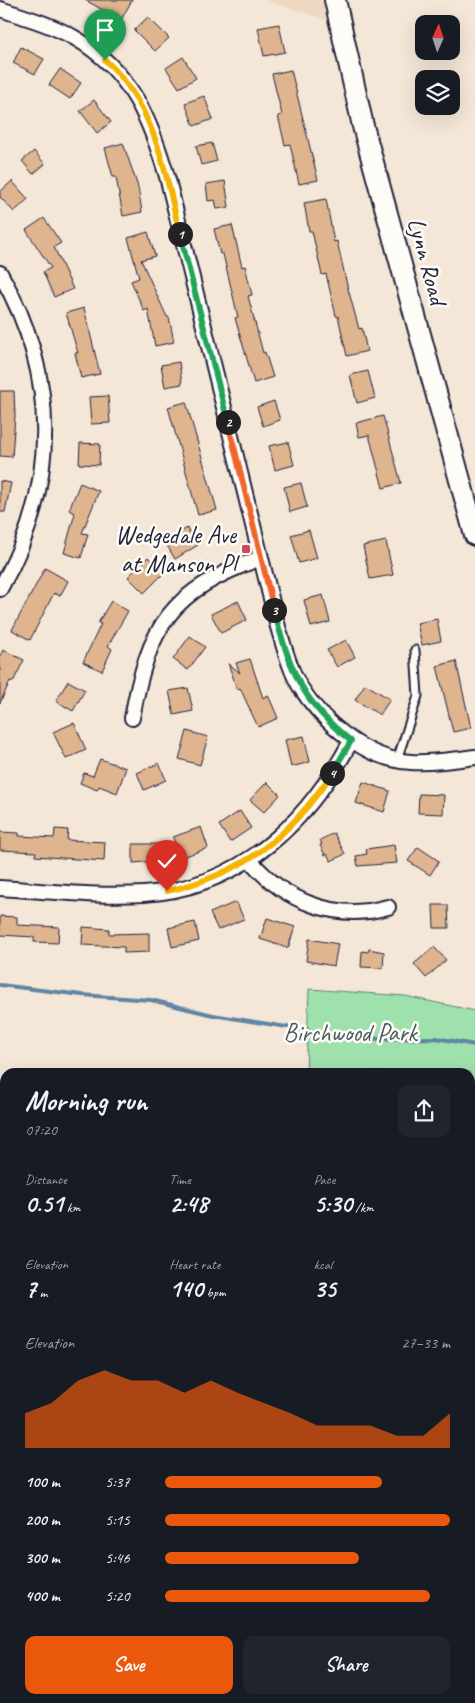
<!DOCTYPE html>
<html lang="en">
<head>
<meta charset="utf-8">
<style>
  :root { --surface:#171b24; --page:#20242c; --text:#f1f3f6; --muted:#9ea1a6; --accent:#ea580c }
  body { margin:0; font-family:Caveat,sans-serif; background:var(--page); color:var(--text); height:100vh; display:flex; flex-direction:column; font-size:19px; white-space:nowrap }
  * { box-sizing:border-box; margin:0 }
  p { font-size:16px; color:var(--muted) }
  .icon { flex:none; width:28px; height:28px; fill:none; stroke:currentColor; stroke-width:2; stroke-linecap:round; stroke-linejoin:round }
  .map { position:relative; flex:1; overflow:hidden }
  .sheet { position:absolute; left:0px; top:1068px; width:475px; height:636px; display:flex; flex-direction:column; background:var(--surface); border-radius:15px 15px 0 0; box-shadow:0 5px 20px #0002 }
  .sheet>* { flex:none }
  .needle { width:32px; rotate:3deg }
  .tools { position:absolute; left:415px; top:15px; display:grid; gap:10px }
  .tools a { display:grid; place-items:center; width:45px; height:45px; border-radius:10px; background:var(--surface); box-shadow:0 5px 20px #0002; font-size:25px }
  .pin { position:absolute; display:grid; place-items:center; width:42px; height:42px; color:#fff; margin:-51px -21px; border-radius:50% 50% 50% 0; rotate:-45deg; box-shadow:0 0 5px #0007 }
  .pin .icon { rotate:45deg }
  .km { position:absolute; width:25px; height:25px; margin:-12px; border-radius:50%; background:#222; color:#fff; font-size:14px; line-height:25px; text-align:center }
  .round { display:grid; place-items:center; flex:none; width:52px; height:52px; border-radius:10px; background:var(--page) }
  .head { display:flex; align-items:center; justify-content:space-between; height:85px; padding:0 25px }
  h1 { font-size:28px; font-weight:600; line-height:38px }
  .metrics { display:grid; grid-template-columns:repeat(3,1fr); gap:8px; height:85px; padding:5px 25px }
  .metrics div { display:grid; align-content:center }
  .metrics b { font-size:25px; font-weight:600 }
  .metrics small { font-size:14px; font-weight:400 }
  .metrics p { font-size:14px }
  .chart { height:140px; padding:10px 25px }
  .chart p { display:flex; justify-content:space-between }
  .chart svg { width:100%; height:90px; margin-top:5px; fill:var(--accent); opacity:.7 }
  .primary-button { display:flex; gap:10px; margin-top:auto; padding:10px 25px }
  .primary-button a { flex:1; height:58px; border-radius:10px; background:var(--accent); color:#fff; font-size:20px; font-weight:600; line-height:58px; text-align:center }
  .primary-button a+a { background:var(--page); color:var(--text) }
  ul { padding:0 25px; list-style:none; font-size:16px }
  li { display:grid; grid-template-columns:80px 60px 1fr; align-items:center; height:38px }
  li i { height:12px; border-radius:6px; background:var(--accent) }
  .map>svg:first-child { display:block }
  .built { fill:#eed8c2 }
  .green { fill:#9fe1ac; stroke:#608274 }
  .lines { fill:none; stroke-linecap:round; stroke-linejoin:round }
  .stream { stroke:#5f85a3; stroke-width:4 }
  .building { fill:#dfb590; stroke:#22223b }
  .lane-casing { stroke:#22223b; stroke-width:11 }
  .street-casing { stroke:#22223b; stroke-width:18 }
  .secondary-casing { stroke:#22223b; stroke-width:24 }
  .lane { stroke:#fdfcf7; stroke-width:7 }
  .street { stroke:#fdfcf7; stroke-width:14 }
  .secondary { stroke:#fdfcf7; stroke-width:20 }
  .split-1-casing { stroke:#fff; stroke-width:10 }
  .split-2-casing { stroke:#fff; stroke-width:10 }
  .split-3-casing { stroke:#fff; stroke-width:10 }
  .split-4-casing { stroke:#fff; stroke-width:10 }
  .split-5-casing { stroke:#fff; stroke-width:10 }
  .split-1 { stroke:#f5b400; stroke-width:6 }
  .split-2 { stroke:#22a559; stroke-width:6 }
  .split-3 { stroke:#f0652b; stroke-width:6 }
  .split-4 { stroke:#22a559; stroke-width:6 }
  .split-5 { stroke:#f5b400; stroke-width:6 }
  .poi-dot { fill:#d1495b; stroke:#fdfcf7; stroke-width:2 }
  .labels { text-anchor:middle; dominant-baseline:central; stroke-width:5; stroke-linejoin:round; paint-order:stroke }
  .street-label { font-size:25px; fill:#22223b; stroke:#fdfcf7 }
  .poi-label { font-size:25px; fill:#22223b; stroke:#fdfcf7; text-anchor:end }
  .park-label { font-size:25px; fill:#485b5d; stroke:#fdfcf7 }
</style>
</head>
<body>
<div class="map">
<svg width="475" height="1703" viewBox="0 0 475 1703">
  <rect width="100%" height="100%" fill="#f4e7d8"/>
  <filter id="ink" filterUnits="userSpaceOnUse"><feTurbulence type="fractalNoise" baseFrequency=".02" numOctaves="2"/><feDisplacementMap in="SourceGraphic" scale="10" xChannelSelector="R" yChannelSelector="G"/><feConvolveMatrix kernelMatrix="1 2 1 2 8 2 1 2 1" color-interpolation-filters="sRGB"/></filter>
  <g filter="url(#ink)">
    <!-- built -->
    <path class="built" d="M265,0H323L326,20Z"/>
    <!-- green -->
    <path class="green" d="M309,989L405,996L475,1011V1168L470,1212V1072H306Z
      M5,1699H180L178,1703H125L114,1700L113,1703H4Z
      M255,1699H375L373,1703H259Z"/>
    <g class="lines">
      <!-- stream -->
      <path class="stream" d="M0,985L82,995L151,1000L213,1015L361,1039L436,1038L475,1045"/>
    </g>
    <!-- building -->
    <path class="building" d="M85,0H132L121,20Z
      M148,17L169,38L155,51L134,30Z
      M279,24L285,52L264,56L258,28Z
      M21,47L44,59L35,74L13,63Z
      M183,57L196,78L179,88L166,68Z
      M60,69L81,83L70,99L49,85Z
      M291,70L318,180L299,184L290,144L285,145L278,116L282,115L272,74Z
      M204,96L213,119L194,126L185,103Z
      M94,100L111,122L97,133L80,111Z
      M123,143L138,187L142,212L123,216L116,177H113L105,148Z
      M212,143L217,161L201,165L196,146Z
      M34,151L45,164L33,174L22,161Z
      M12,181L28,199L14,212L0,197V192Z
      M225,181L229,207L217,209L215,200L208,201L206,184Z
      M326,199L334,242L337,241L347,285L359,329L362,328L367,351L347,356L338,316H336L326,274L322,275L312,231H309L304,203Z
      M44,218L61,243L54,247L73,289L54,297L43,272L51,268L26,230Z
      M232,225L242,267L245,266L252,295L248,296L263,353L265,352L273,377L254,383L235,318L238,317L223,254H220L214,229Z
      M148,232L155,256L141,260L167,317H169L174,342L155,346L148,309L144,311L131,281L139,278L128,238Z
      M84,308L100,374L81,378L75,353H78L66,313Z
      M179,362L182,384L165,387L161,365Z
      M368,371L375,398L357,403L350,375Z
      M0,391H14L15,416L12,457L0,456Z
      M108,396L110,423L91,424L89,397Z
      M274,401L280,420L263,426L257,407Z
      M186,402L217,510L198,515L168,407Z
      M383,416L401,483L383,488L369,435L359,437L356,423Z
      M288,442L294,465L275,470L269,446Z
      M80,443L100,444L99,465L79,464Z
      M0,481L11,483L5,512H0Z
      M80,483L99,491L82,533L88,534L81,558L64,553L75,513L69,510Z
      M301,483L307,507L290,512L284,487Z
      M187,528L198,545L175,559L165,542Z
      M309,530L317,558L299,563L291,535Z
      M386,541L393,575L370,579L363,546Z
      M148,557L164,573L144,593L128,577Z
      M45,568L68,581L60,596L54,593L30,640L12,630Z
      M323,595L330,622L311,627L304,600Z
      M111,601L128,611L108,646L112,649L102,671L83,662L101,624L98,623Z
      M238,601L247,620L221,633L211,614Z
      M437,619L441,641L422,645L417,623Z
      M190,636L205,647L188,670L173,659Z
      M346,640L355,657L337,667L327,650Z
      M3,650L24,660L13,682L10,681L0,703V656Z
      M250,659L263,698L268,695L278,718L258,727L240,688L237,689L228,663L240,673L236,663Z
      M456,661L471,728L453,732L437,666Z
      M68,681L85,690L73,711L56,701Z
      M365,684L390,699L380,715L355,700Z
      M188,688L193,711L174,715L169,691Z
      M74,723L86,750L66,759L53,732Z
      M187,731L208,737L200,765L179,759Z
      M304,736L310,762L291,767L285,740Z
      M100,759L126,768L117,793L99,786L97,790L80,783L84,773L93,776Z
      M159,763L166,780L144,790L137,773Z
      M267,782L280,795L264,812L250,800Z
      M363,782L390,791L384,812L356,803Z
      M419,794L444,795L443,814L418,813Z
      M240,811L251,828L230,842L219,825Z
      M201,827L208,848L180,858L173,837Z
      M55,829L68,830L67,840L105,842L104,861L35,856L36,852L0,850V832L19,833V836L54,838Z
      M334,833L345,854L331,861L327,854L325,855L320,845L322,844L320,840Z
      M133,844H158L157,861L133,863Z
      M394,845L397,863L358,866L356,856L367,854L366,849Z
      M418,847L439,861L430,875L408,861Z
      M236,902L244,919L218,930L210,913Z
      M433,905H448L449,928H434Z
      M0,916L17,917V925L59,927L58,943L34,942V937L0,935Z
      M267,918L295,927L288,948L260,939Z
      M195,922L199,941L172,947L168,928Z
      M83,927L109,929V934L149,933V952L124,953V947L82,945Z
      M309,939L338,944L334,966L306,961Z
      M434,947L446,960L426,978L414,964Z
      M369,949L384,952L383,968L361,967L362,951L368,952Z"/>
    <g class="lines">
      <defs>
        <path id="lane" d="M397,760L418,696L415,650"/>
        <path id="street" d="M0,9C25,17 52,25 75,38C131,70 151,121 168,180L278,627C284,646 289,668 299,685C321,721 366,760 411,762C431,763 455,760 475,757
          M0,273C59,376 59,486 0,589
          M132,718C149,625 170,591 261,558
          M250,860C284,901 335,922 388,907
          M0,888C48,891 97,897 144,894C241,888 308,822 351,741
          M0,1208L5,1210
          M470,1360H475
          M0,1425L5,1413
          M195,1703L197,1699"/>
        <path id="secondary" d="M335,0L363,126L475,535"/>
      </defs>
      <!-- lane casing -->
      <use href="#lane" class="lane-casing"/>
      <!-- street casing -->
      <use href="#street" class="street-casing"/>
      <!-- secondary casing -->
      <use href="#secondary" class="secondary-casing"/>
      <!-- lane -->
      <use href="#lane" class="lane"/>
      <!-- street -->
      <use href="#street" class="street"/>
      <!-- secondary -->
      <use href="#secondary" class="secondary"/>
    </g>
  </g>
  <g class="lines" filter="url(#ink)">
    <defs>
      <path id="split-1" d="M105,60C155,105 165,172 180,234"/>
      <path id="split-2" d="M180,234L228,422"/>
      <path id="split-3" d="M228,422L274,610"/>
      <path id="split-4" d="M274,610C289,668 302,703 351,741L332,773"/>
      <path id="split-5" d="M167,891C243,874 290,837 332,773"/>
    </defs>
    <!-- split-1 casing -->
    <use href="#split-1" class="split-1-casing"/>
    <!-- split-2 casing -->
    <use href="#split-2" class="split-2-casing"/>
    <!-- split-3 casing -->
    <use href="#split-3" class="split-3-casing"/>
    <!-- split-4 casing -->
    <use href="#split-4" class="split-4-casing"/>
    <!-- split-5 casing -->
    <use href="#split-5" class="split-5-casing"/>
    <!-- split-1 -->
    <use href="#split-1" class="split-1"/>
    <!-- split-2 -->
    <use href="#split-2" class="split-2"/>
    <!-- split-3 -->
    <use href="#split-3" class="split-3"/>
    <!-- split-4 -->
    <use href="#split-4" class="split-4"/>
    <!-- split-5 -->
    <use href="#split-5" class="split-5"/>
  </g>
  <!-- markers -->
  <rect class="poi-dot" x="241" y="544" width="10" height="10" rx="2.5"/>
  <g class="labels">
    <!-- street labels -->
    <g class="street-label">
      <text transform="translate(427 261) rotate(75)">Lynn Road</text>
    </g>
    <!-- poi labels -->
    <g class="poi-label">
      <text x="236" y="535">Wedgedale Ave<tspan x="236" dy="29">at Manson Pl</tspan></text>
    </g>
    <!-- park labels -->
    <g class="park-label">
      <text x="350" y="1033">Birchwood Park</text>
    </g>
  </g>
</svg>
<div class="tools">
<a><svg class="needle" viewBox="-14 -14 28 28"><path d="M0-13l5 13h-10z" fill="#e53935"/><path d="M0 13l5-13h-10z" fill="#9ea1a6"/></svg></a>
<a><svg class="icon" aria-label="layers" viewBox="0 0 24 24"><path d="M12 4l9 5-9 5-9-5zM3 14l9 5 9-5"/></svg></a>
</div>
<div class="pin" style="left:105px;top:60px;background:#1e9e55"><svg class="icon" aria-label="arrive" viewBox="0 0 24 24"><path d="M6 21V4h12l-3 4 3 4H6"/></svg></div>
<div class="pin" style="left:167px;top:891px;background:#d93025"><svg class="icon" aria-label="check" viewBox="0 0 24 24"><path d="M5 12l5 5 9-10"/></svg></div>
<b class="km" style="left:180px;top:234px">1</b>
<b class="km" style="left:228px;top:422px">2</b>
<b class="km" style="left:274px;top:610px">3</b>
<b class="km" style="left:332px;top:773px">4</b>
<section class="sheet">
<div class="head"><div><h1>Morning run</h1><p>07:20</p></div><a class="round"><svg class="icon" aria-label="share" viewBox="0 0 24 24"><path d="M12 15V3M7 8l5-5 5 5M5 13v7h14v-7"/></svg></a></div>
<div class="metrics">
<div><p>Distance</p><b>0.51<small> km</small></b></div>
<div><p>Time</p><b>2:48</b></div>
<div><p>Pace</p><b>5:30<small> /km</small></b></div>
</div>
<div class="metrics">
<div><p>Elevation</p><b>7<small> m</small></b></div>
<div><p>Heart rate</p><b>140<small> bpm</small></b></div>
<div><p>kcal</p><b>35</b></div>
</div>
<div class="chart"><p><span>Elevation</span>27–33 m</p>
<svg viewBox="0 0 160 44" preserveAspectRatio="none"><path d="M0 44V27L10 22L20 11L30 6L40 11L50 11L60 17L70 11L80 17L90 22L100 27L110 33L120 33L130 33L140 38L150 38L160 27V44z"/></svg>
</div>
<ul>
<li><b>100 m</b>5:37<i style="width:76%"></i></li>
<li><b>200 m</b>5:15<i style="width:100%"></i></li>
<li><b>300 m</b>5:46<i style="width:68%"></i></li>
<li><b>400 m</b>5:20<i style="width:93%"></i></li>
</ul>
<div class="primary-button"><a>Save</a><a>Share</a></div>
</section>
</div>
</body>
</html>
